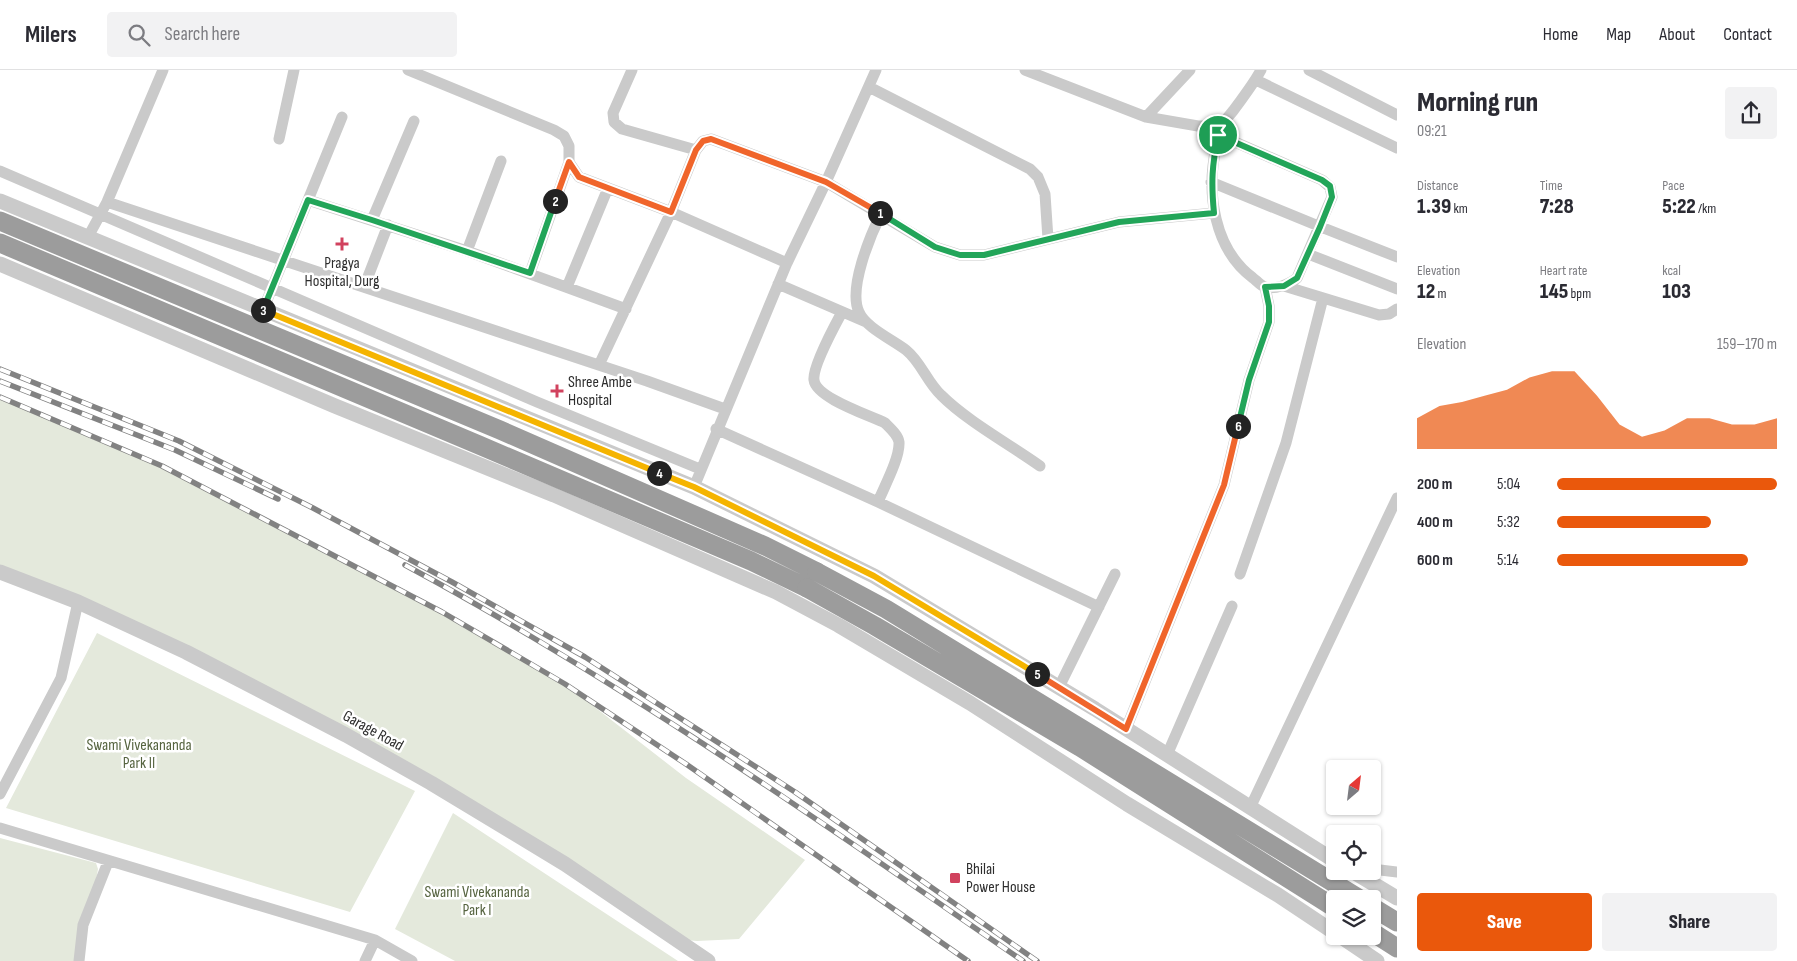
<!DOCTYPE html>
<html lang="en">
<head>
<meta charset="utf-8">
<style>
  :root { --surface:#fff; --page:#f2f2f3; --text:#2b2b33; --muted:#7c7c81; --line:#e1e1e2; --accent:#ea580c }
  body { margin:0; font-family:"Sofia Sans Condensed",sans-serif; background:var(--page); color:var(--text); height:100vh; display:flex; flex-direction:column; font-size:19px; white-space:nowrap }
  * { box-sizing:border-box; margin:0 }
  p { font-size:16px; color:var(--muted) }
  .icon { flex:none; width:28px; height:28px; fill:none; stroke:currentColor; stroke-width:2; stroke-linecap:round; stroke-linejoin:round }
  .map { position:relative; flex:1; overflow:hidden }
  .sheet { display:flex; flex-direction:column; background:var(--surface); width:400px }
  .sheet>* { flex:none }
  .needle { width:32px; rotate:28deg }
  .fabs { position:absolute; left:1326px; top:690px; display:grid; gap:10px }
  .fabs a { display:grid; place-items:center; width:55px; height:55px; border-radius:5px; background:var(--surface); box-shadow:0 1px 4px #0004; font-size:25px }
  .pin { position:absolute; display:grid; place-items:center; width:42px; height:42px; color:#fff; margin:-21px; border:2px solid #fff; border-radius:50%; box-shadow:0 1px 5px #0007 }
  .km { position:absolute; width:25px; height:25px; margin:-12px; border-radius:50%; background:#222; color:#fff; font-size:14px; line-height:25px; text-align:center }
  .round { display:grid; place-items:center; flex:none; width:52px; height:52px; border-radius:5px; background:var(--page) }
  .overview { display:flex; align-items:center; justify-content:space-between; height:85px; padding:0 20px }
  h1 { font-size:28px; font-weight:800; line-height:38px }
  .stats { display:grid; grid-template-columns:repeat(3,1fr); gap:8px; height:85px; padding:5px 20px }
  .stats div { display:grid; align-content:center }
  .stats b { font-size:21px; font-weight:800 }
  .stats small { font-size:14px; font-weight:400 }
  .stats p { font-size:14px }
  .chart { height:140px; padding:10px 20px }
  .chart p { display:flex; justify-content:space-between }
  .chart svg { width:100%; height:90px; margin-top:5px; fill:var(--accent); opacity:.7 }
  .cta { display:flex; gap:10px; margin-top:auto; padding:10px 20px }
  .cta a { flex:1; height:58px; border-radius:5px; background:var(--accent); color:#fff; font-size:20px; font-weight:800; line-height:58px; text-align:center }
  .cta a+a { background:var(--page); color:var(--text) }
  ul { padding:0 20px; list-style:none; font-size:16px }
  li { display:grid; grid-template-columns:80px 60px 1fr; align-items:center; height:38px }
  li i { height:12px; border-radius:6px; background:var(--accent) }
  header { display:flex; align-items:center; gap:30px; box-sizing:border-box; height:70px; padding:0 25px; background:var(--surface); border-bottom:1px solid var(--line) }
  header strong { font-size:24px }
  nav { display:flex; gap:28px; margin-inline-start:auto; font-size:18px }
  .search { width:350px; height:45px; background:var(--page); display:flex; align-items:center; gap:12px; box-sizing:border-box; padding:0 18px; border-radius:5px; color:var(--muted); font-size:19px }
  main { display:flex; flex:1; min-height:0 }
  .map>svg:first-child { display:block }
  .green { fill:#e4e9dc }
  .lines { fill:none; stroke-linecap:round; stroke-linejoin:round }
  .minor { stroke:#cacaca; stroke-width:11 }
  .tertiary { stroke:#cacaca; stroke-width:15 }
  .trunk { stroke:#9c9c9c; stroke-width:19 }
  .rail-casing { stroke:#828282; stroke-width:5.5 }
  .rail { stroke:#fff; stroke-width:4; stroke-dasharray:11; stroke-linecap:butt }
  .trunk-bridge { stroke:#9c9c9c; stroke-width:19 }
  .split-1-casing { stroke:#fff; stroke-width:10 }
  .split-2-casing { stroke:#fff; stroke-width:10 }
  .split-3-casing { stroke:#fff; stroke-width:10 }
  .split-4-casing { stroke:#fff; stroke-width:10 }
  .split-5-casing { stroke:#fff; stroke-width:10 }
  .split-6-casing { stroke:#fff; stroke-width:10 }
  .split-7-casing { stroke:#fff; stroke-width:10 }
  .split-1 { stroke:#22a559; stroke-width:6 }
  .split-2 { stroke:#f0652b; stroke-width:6 }
  .split-3 { stroke:#22a559; stroke-width:6 }
  .split-4 { stroke:#f5b400; stroke-width:6 }
  .split-5 { stroke:#f5b400; stroke-width:6 }
  .split-6 { stroke:#f0652b; stroke-width:6 }
  .split-7 { stroke:#22a559; stroke-width:6 }
  .poi-dot { fill:#d1425e; stroke:#fff; stroke-width:2 }
  .labels { text-anchor:middle; dominant-baseline:central; stroke-width:5; stroke-linejoin:round; paint-order:stroke }
  .poi-label { font-size:16px; fill:#2d2d2d; stroke:#fff; text-anchor:start }
  .street-label { font-size:16px; fill:#2d2d2d; stroke:#fff }
  .park-label { font-size:16px; fill:#55633f; stroke:#fff }
</style>
</head>
<body>
<header>
<strong>Milers</strong>
<div class="search"><svg class="icon" aria-label="search" viewBox="0 0 24 24"><circle cx="10" cy="10" r="6"/><path d="M15 15l6 6"/></svg>Search here</div>
<nav><a>Home</a><a>Map</a><a>About</a><a>Contact</a></nav>
</header>
<main>
<div class="map">
<svg width="1397" height="891" viewBox="0 0 1397 891">
  <rect width="100%" height="100%" fill="#fff"/>
  <!-- green -->
  <path class="green" d="M0,327L162,396L442,542L565,614L686,708L805,790L739,869L697,871L676,869L431,713L186,582L0,502Z
    M97,563L415,721L350,842L6,738Z
    M453,743L678,891H455L395,859Z
    M0,768L96,793L98,799L82,891H0Z"/>
  <g class="lines">
    <!-- minor -->
    <path class="minor" d="M408,0L554,60L564,66L569,76V92L579,107L671,142L787,193
      M632,0L613,43L614,52L622,59L696,80
      M1025,0L1146,47L1198,56H1221
      M1309,0L1397,45
      M1256,10L1397,78
      M869,17L1030,99L1038,107L1045,124L1048,169
      M1146,47L1190,0
      M1219,65L1322,110L1330,117L1332,127L1297,208C1290,214 1275,220 1265,217C1261,216 1256,210 1253,208C1214,179 1206,123 1216,78C1217,71 1218,63 1221,56C1224,51 1229,46 1233,41C1243,27 1253,15 1261,0
      M279,69L294,0
      M0,101L537,332L700,399
      M1211,112L1321,157L1397,187
      M308,130L467,181L626,239
      M107,132L647,311L725,339
      M881,144C870,166 848,219 859,242C865,257 893,270 906,280C921,292 927,312 941,325C967,351 1009,374 1040,396
      M372,150L414,51
      M88,167L107,132L163,0
      M467,181L501,91
      M1308,184L1397,219
      M530,203L569,92
      M778,214L866,252
      M1284,216L1379,245L1389,244L1397,239
      M364,217L388,155
      M567,217L608,118
      M263,240L342,47
      M842,242C835,255 812,297 814,310C816,328 869,345 885,353C890,358 898,365 899,372C900,388 884,417 878,432
      M599,295L671,142L696,80L703,71L711,69L826,112L935,177L960,185H984L1119,152L1214,143
      M716,359L878,432L1099,537
      M694,417L787,193L826,112L876,0
      M1240,504L1286,373L1323,228
      M1059,617L1115,504
      M1126,659L1224,415L1249,310L1269,252V236L1265,217
      M1167,685L1232,536
      M0,724L61,608L78,532
      M1250,738L1397,428
      M0,758L375,870L412,891
      M1372,799L1397,802
      M79,891L83,855L108,792
      M365,891L375,870"/>
    <!-- tertiary -->
    <path class="tertiary" d="M0,131L694,417L874,506L1095,639L1335,791
      M0,194L335,336L554,425L776,522L838,555L970,633L1127,734L1278,825L1335,863
      M0,502L78,532L186,582L346,665L431,713L565,794L708,891
      M1352,801L1397,828
      M1340,866L1377,891"/>
    <!-- trunk -->
    <path class="trunk" d="M0,151L500,360L765,476L817,502
      M0,173L479,375L751,491L807,518
      M1372,837L1397,852
      M1372,862L1397,878"/>
    <defs>
      <path id="rail" d="M0,299L179,371L313,438L452,512L585,587L795,722L1037,891
        M0,311L175,380L278,429
        M0,327L162,396L442,542L565,614L686,694L968,891
        M405,495C621,611 821,752 1023,891"/>
    </defs>
    <!-- rail casing -->
    <use href="#rail" class="rail-casing"/>
    <!-- rail -->
    <use href="#rail" class="rail"/>
    <!-- trunk-bridge -->
    <path class="trunk-bridge" d="M817,502L886,539L1360,829
      M807,518L875,556L1080,677L1335,838"/>
  </g>
  <g class="lines">
    <defs>
      <path id="split-1" d="M880,143L935,177L960,185H984L1119,152L1214,143C1211,112 1212,96 1218,65"/>
      <path id="split-2" d="M555,131L569,92L579,107L671,142L696,80L703,71L711,69L826,112L880,143"/>
      <path id="split-3" d="M263,240L308,130L372,150L530,203L555,131"/>
      <path id="split-4" d="M263,240L659,403"/>
      <path id="split-5" d="M659,403L694,417L874,506L1037,604"/>
      <path id="split-6" d="M1037,604L1126,659L1224,415L1238,356"/>
      <path id="split-7" d="M1218,65L1322,110L1330,116L1332,127L1320,157L1297,208L1284,216L1265,217L1269,236V252L1249,310L1238,356"/>
    </defs>
    <!-- split-1 casing -->
    <use href="#split-1" class="split-1-casing"/>
    <!-- split-2 casing -->
    <use href="#split-2" class="split-2-casing"/>
    <!-- split-3 casing -->
    <use href="#split-3" class="split-3-casing"/>
    <!-- split-4 casing -->
    <use href="#split-4" class="split-4-casing"/>
    <!-- split-5 casing -->
    <use href="#split-5" class="split-5-casing"/>
    <!-- split-6 casing -->
    <use href="#split-6" class="split-6-casing"/>
    <!-- split-7 casing -->
    <use href="#split-7" class="split-7-casing"/>
    <!-- split-1 -->
    <use href="#split-1" class="split-1"/>
    <!-- split-2 -->
    <use href="#split-2" class="split-2"/>
    <!-- split-3 -->
    <use href="#split-3" class="split-3"/>
    <!-- split-4 -->
    <use href="#split-4" class="split-4"/>
    <!-- split-5 -->
    <use href="#split-5" class="split-5"/>
    <!-- split-6 -->
    <use href="#split-6" class="split-6"/>
    <!-- split-7 -->
    <use href="#split-7" class="split-7"/>
  </g>
  <!-- markers -->
  <g class="poi-dot">
    <path d="M339.5 166.5h5v5h5v5h-5v5h-5v-5h-5v-5h5z"/>
    <path d="M554.5 313.5h5v5h5v5h-5v5h-5v-5h-5v-5h5z"/>
    <rect x="949" y="802" width="12" height="12" rx="2.5"/>
  </g>
  <g class="labels">
    <!-- poi labels -->
    <g class="poi-label">
      <text x="342" y="193" text-anchor="middle">Pragya<tspan x="342" dy="18">Hospital, Durg</tspan></text>
      <text x="568" y="312">Shree Ambe<tspan x="568" dy="18">Hospital</tspan></text>
      <text x="966" y="799">Bhilai<tspan x="966" dy="18">Power House</tspan></text>
    </g>
    <!-- street labels -->
    <g class="street-label">
      <text transform="translate(373 661) rotate(29)">Garage Road</text>
    </g>
    <!-- park labels -->
    <g class="park-label">
      <text x="139" y="675">Swami Vivekananda<tspan x="139" dy="18">Park II</tspan></text>
      <text x="477" y="822">Swami Vivekananda<tspan x="477" dy="18">Park I</tspan></text>
    </g>
  </g>
</svg>
<div class="fabs">
<a><svg class="needle" viewBox="-14 -14 28 28"><path d="M0-13l5 13h-10z" fill="#e53935"/><path d="M0 13l5-13h-10z" fill="#7c7c81"/></svg></a>
<a><svg class="icon" aria-label="locate" viewBox="0 0 24 24"><circle cx="12" cy="12" r="6"/><path d="M12 2v4M12 18v4M2 12h4M18 12h4"/></svg></a>
<a><svg class="icon" aria-label="layers" viewBox="0 0 24 24"><path d="M12 4l9 5-9 5-9-5zM3 14l9 5 9-5"/></svg></a>
</div>
<div class="pin" style="left:1218px;top:65px;background:#1e9e55"><svg class="icon" aria-label="arrive" viewBox="0 0 24 24"><path d="M6 21V4h12l-3 4 3 4H6"/></svg></div>
<b class="km" style="left:880px;top:143px">1</b>
<b class="km" style="left:555px;top:131px">2</b>
<b class="km" style="left:263px;top:240px">3</b>
<b class="km" style="left:659px;top:403px">4</b>
<b class="km" style="left:1037px;top:604px">5</b>
<b class="km" style="left:1238px;top:356px">6</b>
</div>
<section class="sheet">
<div class="overview"><div><h1>Morning run</h1><p>09:21</p></div><a class="round"><svg class="icon" aria-label="share" viewBox="0 0 24 24"><path d="M12 15V3M7 8l5-5 5 5M5 13v7h14v-7"/></svg></a></div>
<div class="stats">
<div><p>Distance</p><b>1.39<small> km</small></b></div>
<div><p>Time</p><b>7:28</b></div>
<div><p>Pace</p><b>5:22<small> /km</small></b></div>
</div>
<div class="stats">
<div><p>Elevation</p><b>12<small> m</small></b></div>
<div><p>Heart rate</p><b>145<small> bpm</small></b></div>
<div><p>kcal</p><b>103</b></div>
</div>
<div class="chart"><p><span>Elevation</span>159–170 m</p>
<svg viewBox="0 0 160 44" preserveAspectRatio="none"><path d="M0 44V29L10 23L20 21L30 18L40 15L50 9L60 6L70 6L80 18L90 32L100 38L110 35L120 29L130 29L140 32L150 32L160 29V44z"/></svg>
</div>
<ul>
<li><b>200 m</b>5:04<i style="width:100%"></i></li>
<li><b>400 m</b>5:32<i style="width:70%"></i></li>
<li><b>600 m</b>5:14<i style="width:87%"></i></li>
</ul>
<div class="cta"><a>Save</a><a>Share</a></div>
</section>
</main>
</body>
</html>
